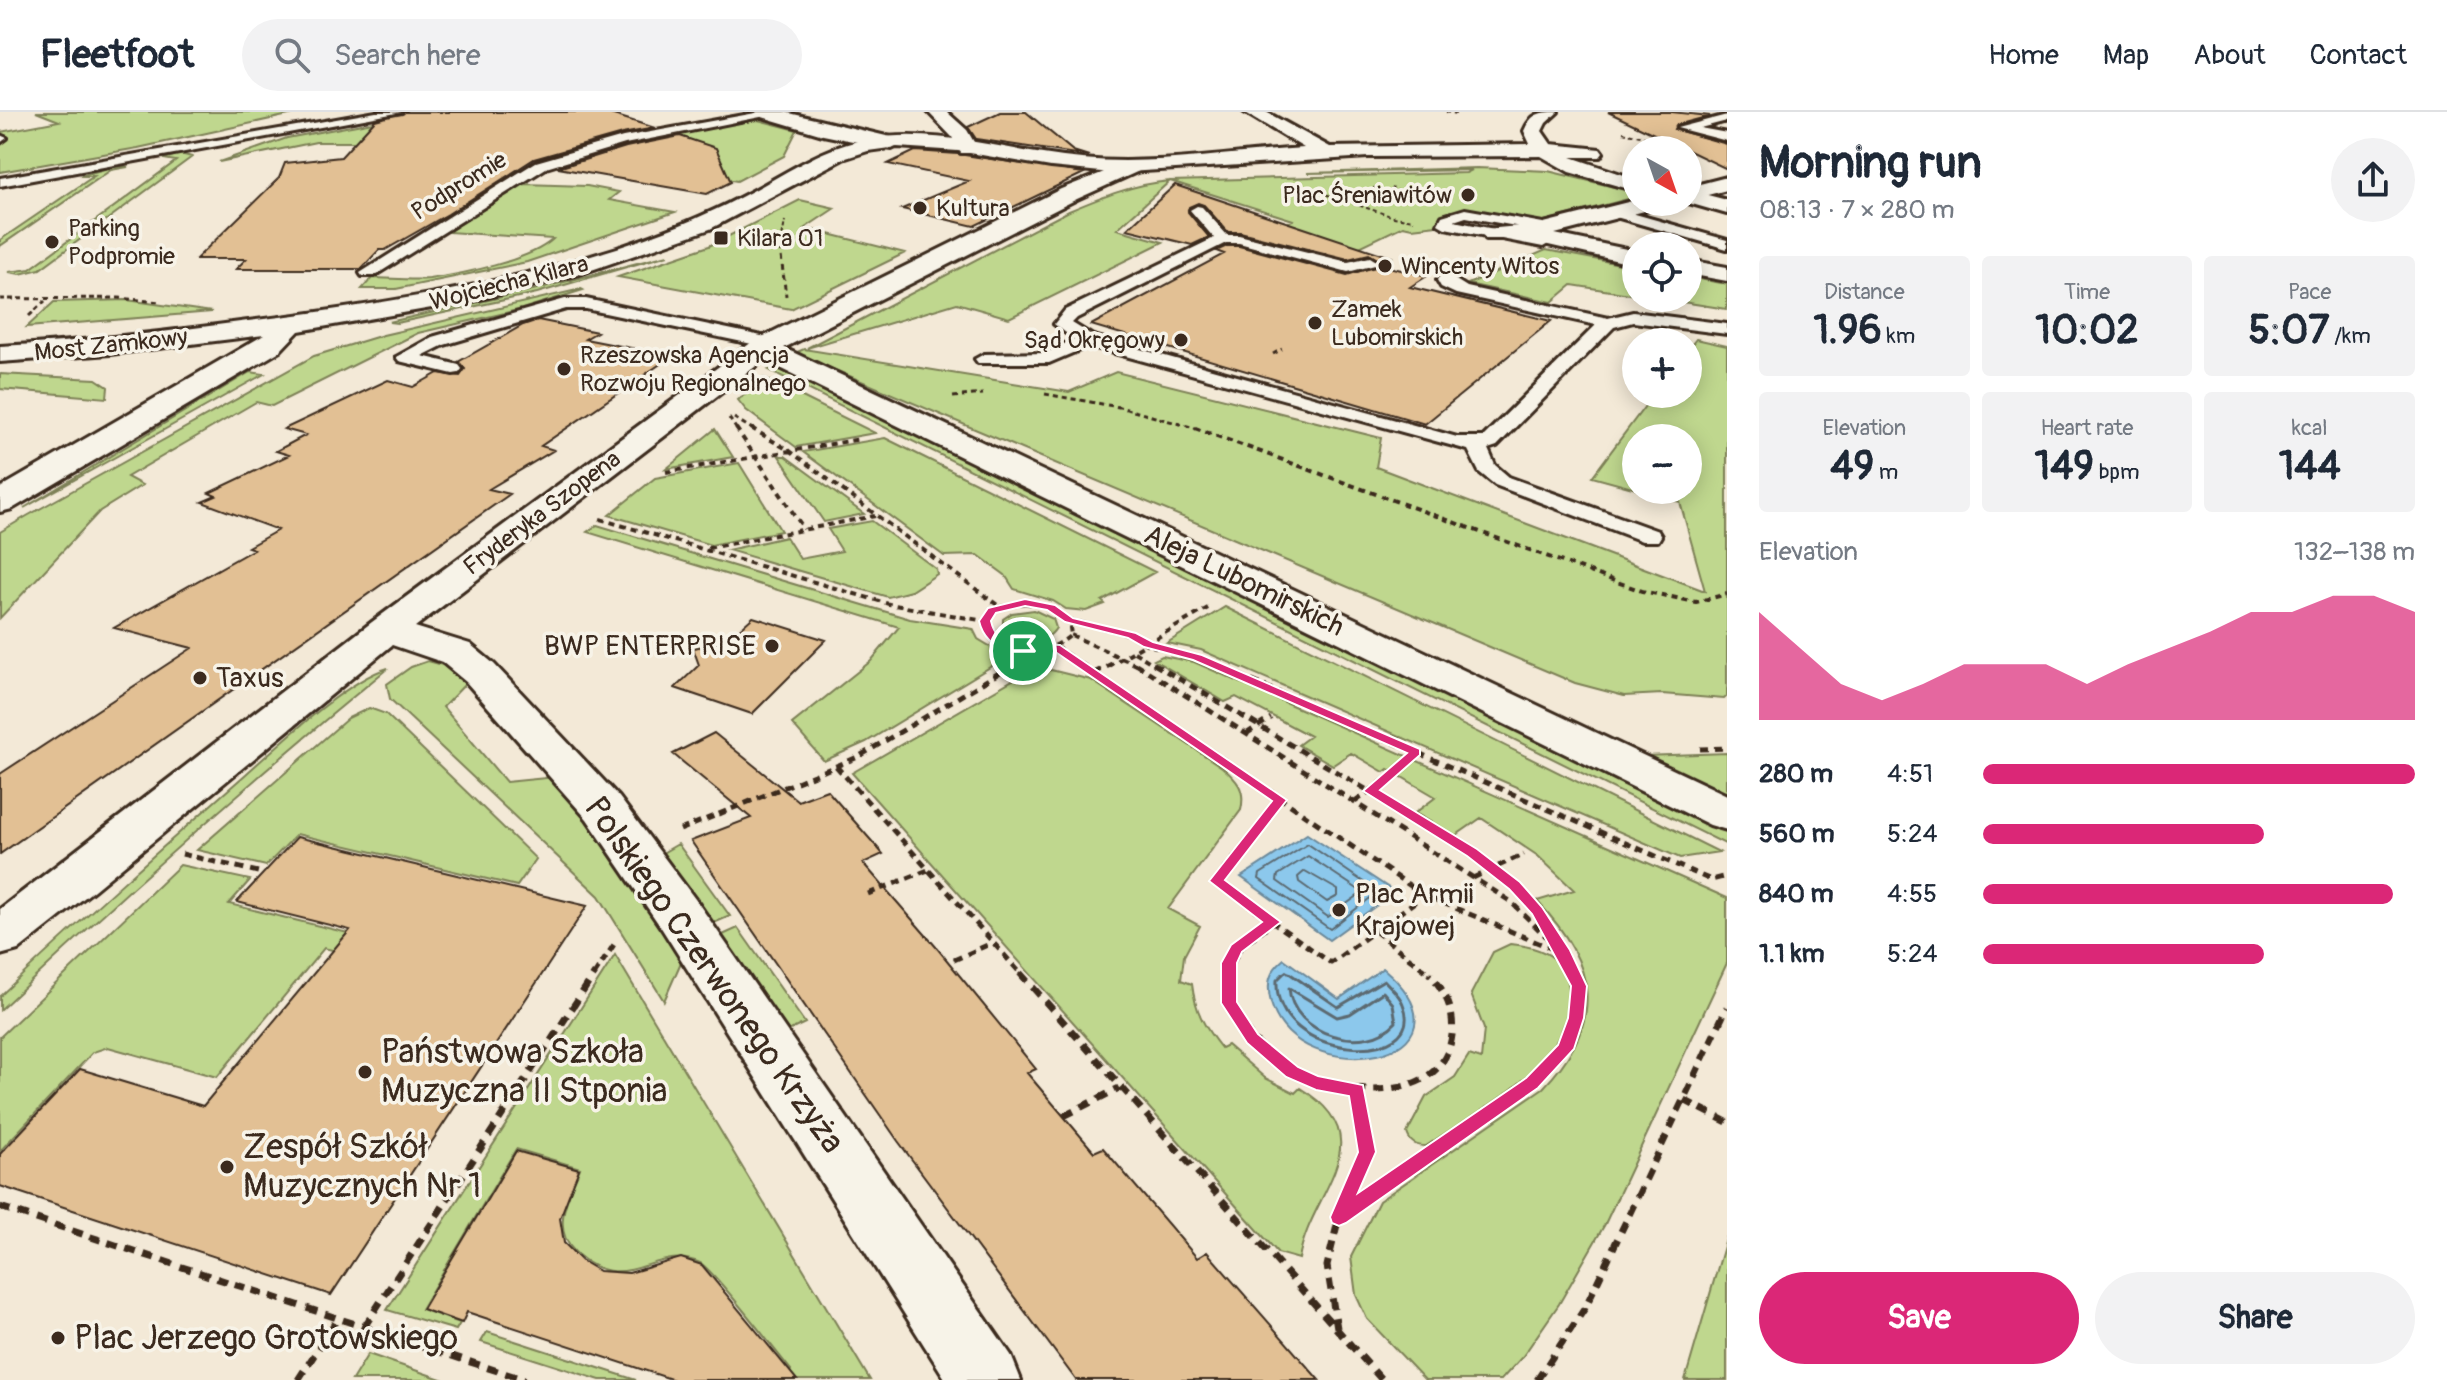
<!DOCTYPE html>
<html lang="en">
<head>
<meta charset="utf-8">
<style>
  :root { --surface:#fff; --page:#f2f2f3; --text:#1f2937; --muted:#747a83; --line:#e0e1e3; --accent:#db2777 }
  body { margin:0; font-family:Pangolin,sans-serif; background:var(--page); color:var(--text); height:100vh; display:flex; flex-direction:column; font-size:30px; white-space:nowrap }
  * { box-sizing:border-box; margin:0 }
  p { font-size:26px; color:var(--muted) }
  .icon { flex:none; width:44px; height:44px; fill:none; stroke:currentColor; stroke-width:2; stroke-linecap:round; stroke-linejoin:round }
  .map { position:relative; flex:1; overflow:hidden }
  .panel { display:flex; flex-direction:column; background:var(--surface); width:720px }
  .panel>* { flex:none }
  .needle { width:52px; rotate:140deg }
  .tools { position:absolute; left:1622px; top:24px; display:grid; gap:16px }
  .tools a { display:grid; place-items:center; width:80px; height:80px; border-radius:50%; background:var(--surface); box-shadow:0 4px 20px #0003; font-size:40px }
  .pin { position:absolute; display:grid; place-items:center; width:68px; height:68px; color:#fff; margin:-34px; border:4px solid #fff; border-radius:50%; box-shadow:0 2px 8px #0007 }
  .round { display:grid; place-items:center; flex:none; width:84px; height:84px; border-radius:42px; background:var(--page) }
  .summary { display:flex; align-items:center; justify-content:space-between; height:136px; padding:0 32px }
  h1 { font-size:44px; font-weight:700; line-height:60px }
  .figures { display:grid; grid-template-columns:repeat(3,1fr); gap:12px; height:136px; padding:8px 32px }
  .figures div { display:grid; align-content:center; border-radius:8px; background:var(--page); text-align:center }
  .figures b { font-size:40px; font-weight:700 }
  .figures small { font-size:22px; font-weight:400 }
  .figures p { font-size:22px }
  .chart { height:224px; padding:16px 32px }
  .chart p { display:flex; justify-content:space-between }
  .chart svg { width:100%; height:144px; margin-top:8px; fill:var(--accent); opacity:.7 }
  .action { display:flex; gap:16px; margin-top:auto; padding:16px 32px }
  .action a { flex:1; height:92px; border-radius:48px; background:var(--accent); color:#fff; font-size:32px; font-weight:700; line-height:92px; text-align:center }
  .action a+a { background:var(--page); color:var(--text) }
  ul { padding:0 32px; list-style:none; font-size:26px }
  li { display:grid; grid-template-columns:128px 96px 1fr; align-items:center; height:60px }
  li i { height:20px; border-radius:10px; background:var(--accent) }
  header { display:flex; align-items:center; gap:48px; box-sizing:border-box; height:112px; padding:0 40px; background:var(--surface); border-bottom:2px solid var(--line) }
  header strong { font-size:38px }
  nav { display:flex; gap:44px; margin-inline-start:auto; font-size:28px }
  .search { width:560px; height:72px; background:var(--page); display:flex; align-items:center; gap:20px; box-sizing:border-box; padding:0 28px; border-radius:44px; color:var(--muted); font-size:30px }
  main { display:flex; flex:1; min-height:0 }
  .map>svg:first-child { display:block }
  .green { fill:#bfd78e; stroke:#7d8056; stroke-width:2 }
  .water { fill:#8cc8ec; stroke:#6c899a; stroke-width:2 }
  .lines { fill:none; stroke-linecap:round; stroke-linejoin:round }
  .shore-far1 { stroke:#5b6970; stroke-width:2 }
  .shore { stroke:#5b6970; stroke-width:3 }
  .building { fill:#e2c094; stroke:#3b2a1e; stroke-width:2 }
  .lane-casing { stroke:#3b2a1e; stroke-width:6 }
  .street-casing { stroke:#3b2a1e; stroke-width:6 }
  .secondary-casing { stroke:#3b2a1e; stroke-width:6 }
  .path-far4 { stroke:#3b2a1e; stroke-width:2; stroke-dasharray:4 3; stroke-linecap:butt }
  .path-far3 { stroke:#3b2a1e; stroke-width:3; stroke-dasharray:5 4; stroke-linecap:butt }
  .path-far2 { stroke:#3b2a1e; stroke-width:4; stroke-dasharray:6 5; stroke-linecap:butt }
  .path-far1 { stroke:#3b2a1e; stroke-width:5; stroke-dasharray:8 6; stroke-linecap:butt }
  .path { stroke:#3b2a1e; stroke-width:7; stroke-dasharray:11 8; stroke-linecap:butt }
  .lane { fill:#f7f3e8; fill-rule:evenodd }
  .street { fill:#f7f3e8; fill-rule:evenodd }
  .secondary { fill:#f7f3e8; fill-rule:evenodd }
  .route { fill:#db2777; stroke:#fff; stroke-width:2; fill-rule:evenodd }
  .poi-dot { fill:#3b2a1e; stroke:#f7f3e8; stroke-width:3 }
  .labels { text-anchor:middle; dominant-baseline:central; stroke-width:7; stroke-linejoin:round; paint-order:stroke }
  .far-street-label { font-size:24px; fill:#3b2a1e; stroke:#f7f3e8 }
  .far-poi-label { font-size:24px; fill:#3b2a1e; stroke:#f7f3e8; text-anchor:start }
  .street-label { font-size:28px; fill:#3b2a1e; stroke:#f7f3e8 }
  .poi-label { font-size:28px; fill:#3b2a1e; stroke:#f7f3e8; text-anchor:start }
  .near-street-label { font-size:34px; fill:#3b2a1e; stroke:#f7f3e8 }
  .near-poi-label { font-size:34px; fill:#3b2a1e; stroke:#f7f3e8; text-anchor:start }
</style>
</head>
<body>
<header>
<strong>Fleetfoot</strong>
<div class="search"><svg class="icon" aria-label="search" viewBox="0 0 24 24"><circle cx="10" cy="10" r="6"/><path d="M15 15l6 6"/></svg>Search here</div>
<nav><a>Home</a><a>Map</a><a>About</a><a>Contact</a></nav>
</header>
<main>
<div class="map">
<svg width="1727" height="1268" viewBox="0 0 1727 1268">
  <rect width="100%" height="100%" fill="#f3e9d7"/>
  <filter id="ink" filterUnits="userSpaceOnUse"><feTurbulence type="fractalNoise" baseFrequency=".0125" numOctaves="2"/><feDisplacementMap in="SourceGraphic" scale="16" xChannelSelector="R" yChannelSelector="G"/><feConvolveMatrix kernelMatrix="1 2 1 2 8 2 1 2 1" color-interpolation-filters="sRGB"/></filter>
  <g filter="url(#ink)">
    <!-- green -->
    <path class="green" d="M36,0H281L289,3L138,36L0,60V20L59,9Z
      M426,0L513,30H316L219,50L287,26Z
      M758,8L797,18L784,44L737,69L618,50L637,32L679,20Z
      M180,42L192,45L40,157L20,162L9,160L30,157L176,49L164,47Z
      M115,54L128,55L111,58L0,134V128L94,64H80Z
      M1477,56L1548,59L1635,80L1632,86L1533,112L1465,101L1445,112L1412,116L1403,114L1345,142L1260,122L1293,108L1170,69L1117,117L1163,130L1009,206L957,191L807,236L1069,99C1102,85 1134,72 1170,69L1466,61L1472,58L1307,61Z
      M523,72L587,74L619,80L609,88L675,100L527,150L396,177H362L372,166C390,166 411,169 429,167C461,162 530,149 553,127L448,120Z
      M800,88L835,96L805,116L905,141L791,197L618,165L709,134Z
      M1546,138L1636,155V183L1572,173L1552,190L1468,172Z
      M668,143L537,181L397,211L389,210L533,178Z
      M1688,165L1727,172V197L1657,186H1688Z
      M581,177L583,178L522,197L418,221L272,294L256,290L127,365L142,373L100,399L0,506V420L27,404L314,244L383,223Z
      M127,188L212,200L27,215L54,190Z
      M1696,227L1727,234V584L1724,587L1662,582L1624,584L1575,571L795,241L804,237L1069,280L1116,260L1381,326L1376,355L1705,479L1680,390L1638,378H1688V326H1636V377L1592,365L1654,282H1688V237Z
      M778,255L1727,719V733L769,258Z
      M250,260L264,262L24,396Z
      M0,262L96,267L108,275L107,286L0,277Z
      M764,266L875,321L796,335L746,298L738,288Z
      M715,317L733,345L666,357Z
      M885,326L1155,460L1102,489L1105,492L1086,499L1066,497L1053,489L1014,477L1005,463L978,443L944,444L803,340Z
      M779,344H785L864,402L824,410Z
      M739,351L781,419L711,433L609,403L655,366Z
      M872,409L936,457L937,462L911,479L888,485L728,438L786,425L800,447L842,439L828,417Z
      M597,413L910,507L973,517L978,527L991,535L995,552L866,630L824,649L792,612L871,549L899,515L587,420Z
      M1225,495L1719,740L1680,746L1201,538L1167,531Z
      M1034,498L1053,507L1056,516C1045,534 1017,531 1003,516V507L1012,501Z
      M1162,544L1194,550L1727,786V851L1605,1112L1559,1192L1523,1244L1501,1268H1425L1367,1207L1356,1183L1351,1145L1379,1089L1543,976C1606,910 1598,853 1537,789L1574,778L1538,744L1481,706L1455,724L1415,701L1436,685L1388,657L1384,660L1351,641L1333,653L1298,633L1310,624L1236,585L1225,590L1154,548Z
      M428,549L454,556L469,568L443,595L506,670L556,665L560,667L685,841L664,889L599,784L390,587L387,572L411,555Z
      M388,556C254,666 125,780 0,898V884C80,808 163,735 246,662C280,632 347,568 388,556Z
      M1051,558L1091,568L1222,655C1237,668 1246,677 1241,698L1168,797L1200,814L1184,844L1181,868L1192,872C1195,899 1205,916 1221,936L1227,933L1265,966L1295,981L1300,976C1386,1028 1309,1081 1299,1147L1278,1141L852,661L1028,559Z
      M369,596L386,602L536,747L517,774L297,722L266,754L197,738L348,606Z
      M1727,641V684L1642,644Z
      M678,732L730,804L707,814L659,743Z
      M180,753L250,768L229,792L377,828L363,845L324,836L217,965L108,935L93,940L0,1039V925Z
      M738,816L805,911L782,922L716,826Z
      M1510,832C1533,834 1563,842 1568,869C1582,951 1482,996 1426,1034C1416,1034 1410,1031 1407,1021L1426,985L1455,965L1469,943L1481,947L1484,917L1471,882L1493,840Z
      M615,843L870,1268H787L791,1258C776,1240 714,1158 700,1151C656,1131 624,1187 575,1140C550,1116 569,1083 580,1056L516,1037L421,1197L460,1211L456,1218L387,1198Z
      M1727,1124V1268H1685Z
      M487,1220L636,1268H600L481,1230Z
      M368,1242L444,1268H352Z"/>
    <!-- water -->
    <path class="water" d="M1307,722L1395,780L1329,828L1241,765Z
      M1284,847L1339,887L1383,856C1491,949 1298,983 1271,891C1266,872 1269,859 1284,847Z"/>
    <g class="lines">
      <!-- shore-far1 -->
      <path class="shore-far1" d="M1308,732L1378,780L1330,817L1259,767L1260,762Z
        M1308,744L1359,778V783L1328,805L1277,769L1278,763Z
        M1305,759L1338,778V784L1327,790L1299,770L1298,765Z
        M1282,863L1286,859L1292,863"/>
      <!-- shore -->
      <path class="shore" d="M1284,861L1277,868C1273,951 1430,956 1403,892C1400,883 1390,875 1384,868L1338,895L1289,861
        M1289,876L1337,905L1350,902L1383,880L1393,892L1396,910C1366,944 1292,923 1289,876Z"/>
    </g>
    <!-- building -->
    <path class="building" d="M405,0H604L655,16L622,22L534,47L448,102L385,138H379L361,157H236L246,147H196L279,66L285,51L341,45L375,8Z
      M1000,0H1026L1073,39L1089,44L976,27L968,15Z
      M1608,0H1671L1710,4L1676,13L1674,17L1727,32V57Z
      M680,24L716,36L731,70L707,82L558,56L626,35Z
      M915,39L958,42L1084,61L974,114L902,97L969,69L888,52Z
      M1175,73L1391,145L1381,149L1369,142L1348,147L1240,120H1228L1204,93L1198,91L1189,95L1188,100L1209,125L1192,133L1127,117Z
      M1227,134H1239L1347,163L1380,153L1427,164L1410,175L1551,209L1425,312L1091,213L1224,142L1216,139Z
      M538,208L597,220L585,227L672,244L541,334L554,338L489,377L510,382L0,742V662L192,536L114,516L254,437L248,435L278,418L202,390L216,384L209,381L289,343L276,339L306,323L284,317L388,268L413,275L438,261L460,264L465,257L458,250L523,213Z
      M753,505L826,528L752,602L675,576L699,553L693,536L725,530Z
      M714,621L798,689L827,678L883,742L863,751L937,836L1036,957L1027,961L1094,1040L1103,1036L1197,1146L1207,1140L1319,1268H1076L898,1029L691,729L751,706L673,642Z
      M297,725L587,794L331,1183L0,1074V1042L80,957L203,994L350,818L237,790Z
      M516,1039L579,1057L560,1106L564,1131L582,1149L599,1159L629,1161L681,1146L702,1153L797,1268H674L467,1200L462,1211L422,1197Z"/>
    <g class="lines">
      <defs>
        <path id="lane" d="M376,0H402L0,74V66Z
          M761,0L775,2L625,32L546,56L374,164H362L360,161L536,50L623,25Z
          M1727,3V9L1700,16L1727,21V29L1677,16Z
          M0,23L7,26L0,31Z
          M1197,94L1202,95L1227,123H1239L1348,150L1370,145L1378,150L1375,153L1348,160L1239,131H1226L1077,206L1072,211L1093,224L1457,325H1483L1596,213L1456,182L1441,175L1437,168L1439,165H1451L1467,175L1608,206L1633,200L1727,212V222L1633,210L1614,215L1497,334L1488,337L1495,353L1509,365L1658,419L1661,424L1658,429H1642L1495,373L1479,360L1468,338L1089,234L1049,251H978L975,247L984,242L1046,241L1074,227L1054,212L1065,198L1214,126L1190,98Z
          M1614,96L1727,128V137L1609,103L1607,100Z
          M1465,97L1543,111L1550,131L1543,135L1445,116L1438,112L1442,104ZM1466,105L1532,117L1534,125L1454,109Z
          M565,187H586L771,226L780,231L771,236L586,197H566L444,233L422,244L459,253L462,257L459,261L453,262L399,249L396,245L432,225Z"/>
        <path id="street" d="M756,0H785L899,27L902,31L892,37L823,23L759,4Z
          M928,0H947L967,18L978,37L975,41H961L952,25Z
          M1132,49L1139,51L1142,55L1139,59L1077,87L784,236L1727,683V718L1710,713L764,248L415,515L470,532L494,552L619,685L698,791L1011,1243L1021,1268H946L662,817L587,707L466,570L442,550L392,533L94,778L18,838L0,843V797L372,510L752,230L1061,77Z
          M1727,65V78L1688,88V75Z
          M1636,88V90H1663L1660,95L1555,122L1636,139V153L1522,127H1486L1482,122L1486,117L1540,112Z
          M1688,148L1727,155V169L1688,162Z"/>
        <path id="secondary" d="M1244,0H1266L1330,35L1530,32L1524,19C1532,1 1539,0 1558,0L1546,11L1542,19L1551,32L1600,37L1603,41L1600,45H1571L1636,67V79L1569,60L1541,44L1368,45L1111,61L1051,55L958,39L897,35L868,39L843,47L710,117L580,162L472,189L299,219L280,239L12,397L0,400V376L264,223L110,242L0,250V234C83,230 165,220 248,209C372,194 497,174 617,136C659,122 701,106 741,85C783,64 822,34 869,27C941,15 1011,41 1082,47C1156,54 1231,40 1304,36Z
          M1688,78L1727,88V102L1685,90H1688Z"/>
      </defs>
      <!-- lane casing -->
      <use href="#lane" class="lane-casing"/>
      <!-- street casing -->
      <use href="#street" class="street-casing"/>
      <!-- secondary casing -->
      <use href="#secondary" class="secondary-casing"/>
      <!-- path-far4 -->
      <path class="path-far4" d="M1446,0L1457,2
        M1623,20L1653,27
        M1377,75L1372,77L1386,83L1400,80L1392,76
        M1313,78L1394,105L1414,108
        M780,138L785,109"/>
      <!-- path-far3 -->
      <path class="path-far3" d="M780,136L786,184
        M0,187L119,186L160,190
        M29,204L45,189
        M1273,242L1282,237
        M1045,282L1119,295L1202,318
        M953,285L983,282
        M729,306L737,318
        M734,306L754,318"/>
      <!-- path-far2 -->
      <path class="path-far2" d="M736,316L804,417
        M751,316L790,339L1000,495
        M1195,316L1642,479L1696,490L1727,482
        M666,360L861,327
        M600,407L889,492L985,509
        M708,436L875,404
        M1025,491L1051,495L1069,508L1071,523C1045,546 1006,545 985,515L988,503L1000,495Z
        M1069,508L1132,523L1148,533L1197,545L1217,554
        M1071,523L1139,554
        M1056,535L1084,554
        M1134,540L1157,554
        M1012,554L1023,539
        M1108,554L1208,496"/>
      <!-- path-far1 -->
      <path class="path-far1" d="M1081,552L1424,783L1565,842L1574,863
        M1136,552L1510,789L1561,839
        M1154,552L1472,740L1531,791L1560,835
        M1213,552L1711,768L1727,764
        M1094,561L1112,552
        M1246,622L1271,606
        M1700,637L1727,636
        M836,654L1022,863
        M1355,690L1395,661L1415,640
        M680,718L858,645L1014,552
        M182,742L258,760
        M1473,766L1524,742
        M868,782L928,758
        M1273,810L1216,769L1280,688
        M1375,819L1431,863
        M1375,819L1424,783
        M954,848L992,831
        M594,863L617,828
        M1226,863L1241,835L1273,810L1331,851L1375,819"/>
      <!-- path -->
      <path class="path" d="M1020,861L1382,1268
        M1227,861C1223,882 1234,901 1246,918C1258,934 1274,949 1292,959C1339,984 1443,995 1452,923C1455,898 1445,879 1429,861
        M1684,988L1727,1010
        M1064,1004L1119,976
        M0,1095L525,1268
        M1339,1105L1532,971L1565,937L1576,906L1579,874L1573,861
        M364,1215L595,861
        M1337,1216L1327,1154L1339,1105L1367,1040L1357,978
        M298,1268L338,1206
        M1537,1268L1585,1196L1727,895"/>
      <!-- lane -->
      <use href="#lane" class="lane"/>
      <!-- street -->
      <use href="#street" class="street"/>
      <!-- secondary -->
      <use href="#secondary" class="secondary"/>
    </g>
  </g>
  <!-- route -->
  <path class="route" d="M1025,487L1055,493L1073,506L1136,521L1153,530L1202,543L1420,637V643L1380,678L1477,737L1520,770L1542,795L1570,838L1587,874L1584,906L1574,937L1538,976L1346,1111L1339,1114L1332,1111L1330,1105L1358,1040L1349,984L1316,978L1286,965L1247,931L1221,891V851L1231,833L1262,810L1209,769L1272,689L1054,539C1025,542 987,544 979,509L988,496ZM1025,494L1047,498L1065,510L1128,526L1144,535L1193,548L1407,641L1363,679L1467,744L1509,777L1532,802L1571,874L1568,906L1558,933L1526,966L1358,1081L1376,1040L1363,973L1318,964L1298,955L1258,922L1237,890V851L1242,840L1281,810L1225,768L1287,688L1060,533C1035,530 999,544 991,509L996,501Z"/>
  <!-- markers -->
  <g class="poi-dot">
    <circle cx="1468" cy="83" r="8"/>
    <circle cx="920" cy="96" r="8"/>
    <rect x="713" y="118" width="16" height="16" rx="4"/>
    <circle cx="52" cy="130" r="8"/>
    <circle cx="1385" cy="154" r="8"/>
    <circle cx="1315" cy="211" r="8"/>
    <circle cx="1181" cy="228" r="8"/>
    <circle cx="564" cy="257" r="8"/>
    <circle cx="772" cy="534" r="8"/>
    <circle cx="200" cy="566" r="8"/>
    <circle cx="1339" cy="798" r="8"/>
    <circle cx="365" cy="960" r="8"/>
    <circle cx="227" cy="1055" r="8"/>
    <circle cx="58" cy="1226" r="8"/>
  </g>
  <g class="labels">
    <!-- far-street labels -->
    <g class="far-street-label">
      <text transform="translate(459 74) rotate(-32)">Podpromie</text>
      <text transform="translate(509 171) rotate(-14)">Wojciecha Kilara</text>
      <text transform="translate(111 233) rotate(-6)">Most Zamkowy</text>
      <text transform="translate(542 401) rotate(-37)">Fryderyka Szopena</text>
    </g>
    <!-- far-poi labels -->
    <g class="far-poi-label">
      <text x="1452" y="83" text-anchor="end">Plac Śreniawitów</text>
      <text x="936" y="96">Kultura</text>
      <text x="68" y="116">Parking<tspan x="68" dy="28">Podpromie</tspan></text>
      <text x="737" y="126">Kilara 01</text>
      <text x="1401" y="154">Wincenty Witos</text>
      <text x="1331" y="197">Zamek<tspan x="1331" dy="28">Lubomirskich</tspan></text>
      <text x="1165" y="228" text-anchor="end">Sąd Okręgowy</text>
      <text x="580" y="243">Rzeszowska Agencja<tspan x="580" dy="28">Rozwoju Regionalnego</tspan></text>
    </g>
    <!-- street labels -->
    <g class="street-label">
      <text transform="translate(1244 469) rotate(26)">Aleja Lubomirskich</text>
    </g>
    <!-- poi labels -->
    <g class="poi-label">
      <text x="756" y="534" text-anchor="end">BWP ENTERPRISE</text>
      <text x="216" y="566">Taxus</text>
      <text x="1355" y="782">Plac Armii<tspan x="1355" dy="32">Krajowej</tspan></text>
    </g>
    <!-- near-street labels -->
    <g class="near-street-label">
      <text transform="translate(714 863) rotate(55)">Polskiego Czerwonego Krzyża</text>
    </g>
    <!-- near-poi labels -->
    <g class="near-poi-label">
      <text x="381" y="940">Państwowa Szkoła<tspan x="381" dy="39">Muzyczna II Stponia</tspan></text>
      <text x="243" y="1035">Zespół Szkół<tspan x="243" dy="39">Muzycznych Nr 1</tspan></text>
      <text x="74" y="1226">Plac Jerzego Grotowskiego</text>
    </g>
  </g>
</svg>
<div class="tools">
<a><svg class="needle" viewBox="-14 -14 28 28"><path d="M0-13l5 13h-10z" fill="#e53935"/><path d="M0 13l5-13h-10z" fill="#747a83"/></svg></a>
<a><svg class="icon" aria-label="locate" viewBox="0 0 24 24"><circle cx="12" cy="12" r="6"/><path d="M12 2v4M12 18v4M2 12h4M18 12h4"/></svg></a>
<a>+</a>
<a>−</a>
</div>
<div class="pin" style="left:1023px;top:539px;background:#1e9e55"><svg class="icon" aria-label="arrive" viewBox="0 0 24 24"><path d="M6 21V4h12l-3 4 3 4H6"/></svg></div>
</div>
<section class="panel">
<div class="summary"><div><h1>Morning run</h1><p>08:13 · 7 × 280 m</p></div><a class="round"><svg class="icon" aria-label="share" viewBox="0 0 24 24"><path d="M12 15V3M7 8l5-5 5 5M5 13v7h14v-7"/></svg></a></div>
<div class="figures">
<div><p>Distance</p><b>1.96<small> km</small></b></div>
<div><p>Time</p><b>10:02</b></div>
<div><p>Pace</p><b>5:07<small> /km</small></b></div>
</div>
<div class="figures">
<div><p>Elevation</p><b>49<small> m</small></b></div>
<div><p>Heart rate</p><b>149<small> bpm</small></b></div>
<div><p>kcal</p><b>144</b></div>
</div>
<div class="chart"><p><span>Elevation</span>132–138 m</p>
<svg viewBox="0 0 160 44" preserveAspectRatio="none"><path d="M0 44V11L10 22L20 33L30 38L40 33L50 27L60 27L70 27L80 33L90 27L100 22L110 17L120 11L130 11L140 6L150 6L160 11V44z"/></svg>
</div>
<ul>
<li><b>280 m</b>4:51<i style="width:100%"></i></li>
<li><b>560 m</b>5:24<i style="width:65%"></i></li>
<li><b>840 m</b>4:55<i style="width:95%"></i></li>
<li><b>1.1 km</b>5:24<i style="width:65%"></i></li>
</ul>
<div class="action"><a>Save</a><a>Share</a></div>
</section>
</main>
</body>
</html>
